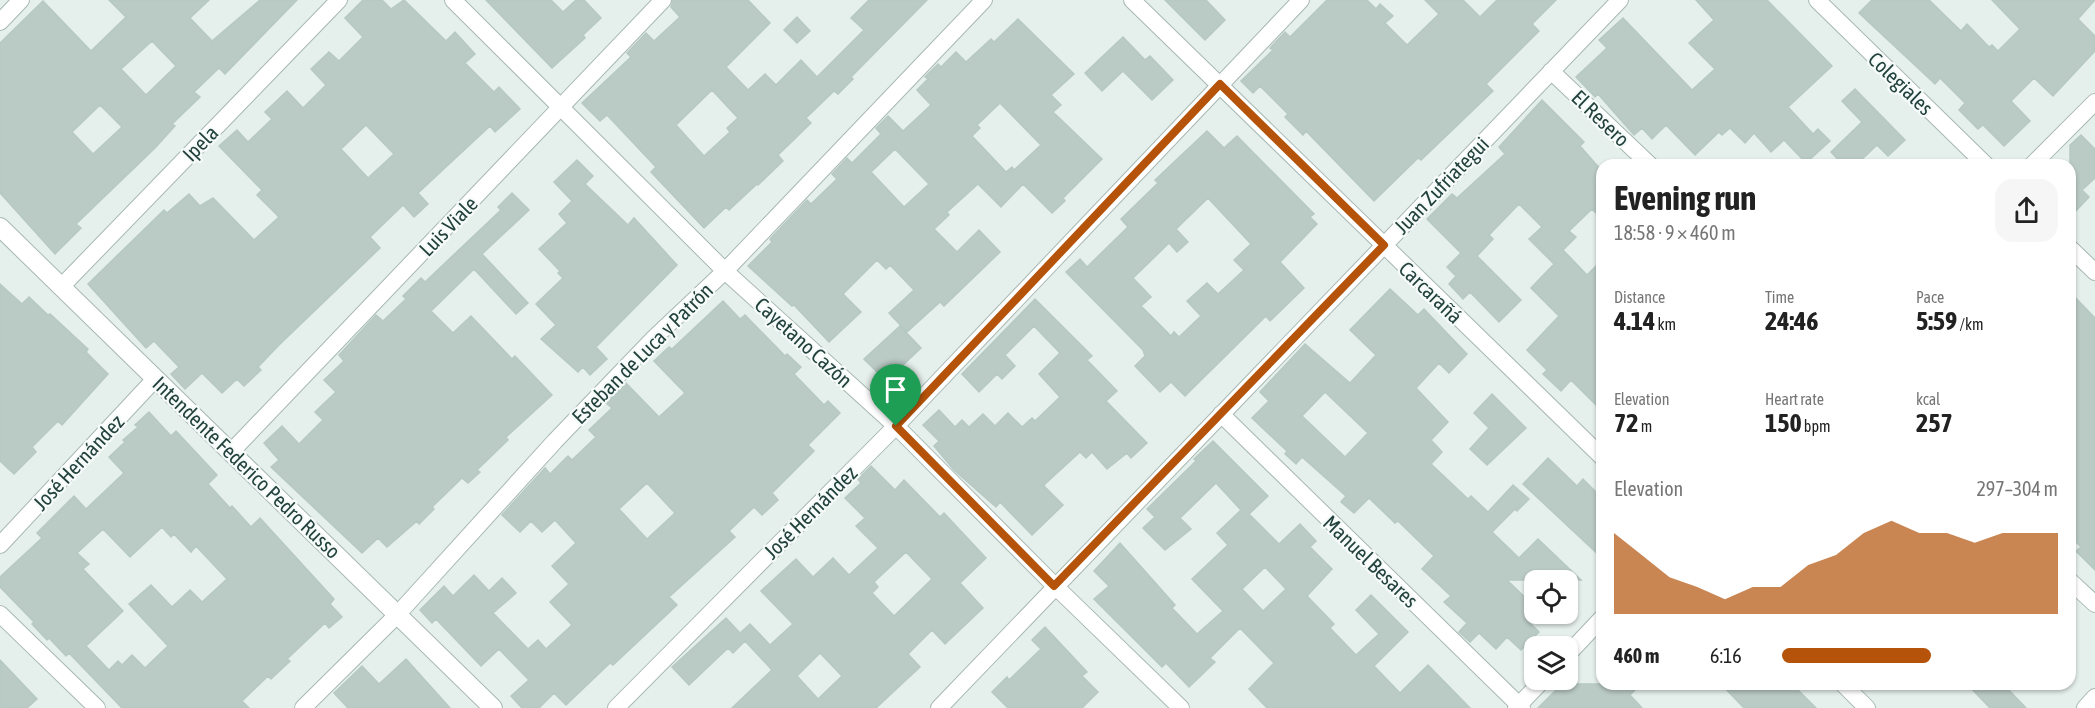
<!DOCTYPE html>
<html lang="en">
<head>
<meta charset="utf-8">
<style>
  :root { --surface:#fff; --page:#f6f6f6; --text:#222; --muted:#767676; --accent:#b45309 }
  body { margin:0; font-family:"Asap Condensed",sans-serif; background:var(--page); color:var(--text); height:100vh; display:flex; flex-direction:column; font-size:22px; white-space:nowrap }
  * { box-sizing:border-box; margin:0 }
  p { font-size:20px; color:var(--muted) }
  .icon { flex:none; width:33px; height:33px; fill:none; stroke:currentColor; stroke-width:2; stroke-linecap:round; stroke-linejoin:round }
  .map { position:relative; flex:1; overflow:hidden }
  .panel { position:absolute; left:1596px; top:159px; width:480px; height:531px; display:flex; flex-direction:column; background:var(--surface); border-radius:18px; box-shadow:0 2px 4px #0004 }
  .panel>* { flex:none }
  .buttons { position:absolute; left:1524px; top:570px; display:grid; gap:12px }
  .buttons a { display:grid; place-items:center; width:54px; height:54px; border-radius:12px; background:var(--surface); box-shadow:0 2px 4px #0004; font-size:30px }
  .pin { position:absolute; display:grid; place-items:center; width:51px; height:51px; color:#fff; margin:-62px -26px; border-radius:50% 50% 50% 0; rotate:-45deg; box-shadow:0 0 6px #0007 }
  .pin .icon { rotate:45deg }
  .round { display:grid; place-items:center; flex:none; width:63px; height:63px; border-radius:18px; background:var(--page) }
  .headline { display:flex; align-items:center; justify-content:space-between; height:102px; padding:0 18px }
  h1 { font-size:33px; font-weight:700; line-height:45px }
  .stats { display:grid; grid-template-columns:repeat(3,1fr); gap:9px; height:102px; padding:6px 18px }
  .stats div { display:grid; align-content:center }
  .stats b { font-size:26px; font-weight:700 }
  .stats small { font-size:16px; font-weight:400 }
  .stats p { font-size:16px }
  .chart { height:168px; padding:12px 18px }
  .chart p { display:flex; justify-content:space-between }
  .chart svg { width:100%; height:108px; margin-top:6px; fill:var(--accent); opacity:.7 }
  ul { padding:0 18px; list-style:none; font-size:20px }
  li { display:grid; grid-template-columns:96px 72px 1fr; align-items:center; height:45px }
  li i { height:15px; border-radius:8px; background:var(--accent) }
  .map>svg:first-child { display:block }
  .building { fill:#bacac5; stroke:#b7c9c3; stroke-width:1.5; fill-rule:evenodd }
  .lines { fill:none; stroke-linecap:round; stroke-linejoin:round }
  .minor-casing { stroke:#a7b8b3; stroke-width:18 }
  .tertiary-casing { stroke:#a7b8b3; stroke-width:20 }
  .minor { stroke:#fff; stroke-width:16 }
  .tertiary { stroke:#fff; stroke-width:18 }
  .route-casing { stroke:#fff; stroke-width:12 }
  .route { stroke:#b45309; stroke-width:8 }
  .labels { text-anchor:middle; dominant-baseline:central; stroke-width:4.5; stroke-linejoin:round; paint-order:stroke }
  .street-label { font-size:21px; fill:#23423d; stroke:#f6fbf9 }
</style>
</head>
<body>
<div class="map">
<svg width="2095" height="708" viewBox="0 0 2095 708">
  <rect width="100%" height="100%" fill="#e5efeb"/>
  <!-- building -->
  <path class="building" d="M109,0H209L190,18L212,41L260,0H297L225,74L219,68L194,92L200,97L172,124L175,126L155,148L76,224L81,228L55,254L0,193V43L43,1L91,51L126,17ZM152,41L176,66L146,95L121,69ZM100,105L122,127L93,154L72,132Z
    M363,0H382L391,9L404,0L446,41L455,32L475,54L465,63L494,92L499,87L520,109L495,132L490,126L418,193L428,204L414,217L403,205L370,237L380,248L278,346L258,367L261,370L244,386L237,379L222,393L202,373L185,389L171,374L179,367L154,341L146,348L88,284L164,210L167,213L189,194L200,206L213,198L254,240L279,217L257,195L262,190L219,146L237,130L248,142L272,119L265,112L287,91L303,108L326,85L311,69L329,52L339,61L363,37L345,18ZM366,125L394,154L368,178L341,149Z
    M486,0H551L563,12L576,0H584L601,18L583,35L585,38L552,68Z
    M673,0H748L770,23L726,67L748,90L765,74L776,85L801,60L817,77L864,30L851,18L869,0H927L851,77L853,79L838,94L834,91L806,118L811,123L778,155L783,161L758,185L757,184L729,210L726,207L704,228L651,172L656,167L607,115L600,121L582,103L631,57L627,53L646,33L654,41L680,17L671,7ZM712,90L738,118L727,128L730,132L704,156L676,125Z
    M1165,0H1206L1225,20L1205,40Z
    M1327,0H1367L1376,9L1380,4L1393,16L1385,23L1407,45L1439,14L1425,0H1463L1480,17L1497,0H1556L1532,24L1539,31L1486,84L1493,91L1421,160L1418,158L1374,201L1306,131L1303,135L1285,117L1288,114L1260,86L1253,93L1241,81L1273,50L1270,48L1285,32L1290,37Z
    M1696,0H1767L1832,66L1788,107L1813,134L1818,129L1830,141L1806,163L1784,140L1771,152L1754,133L1745,143L1730,128L1722,135L1719,132L1695,155L1666,125L1652,139L1642,128L1634,135L1598,94L1595,97L1576,77L1607,48L1599,40L1623,18L1692,90L1715,69L1689,43L1714,20Z
    M1872,0H1929L1961,31L1967,24L1989,47L1992,45L1998,51L2020,29L1992,0H2095L2078,19L2095,36V51L2053,96L2034,78L2011,101L2030,121L2004,146L1983,125L1978,129L1959,110L1965,103L1940,78L1935,84L1859,13Z
    M797,17L810,31L797,43L784,30Z
    M1018,19L1074,74L1051,95L1061,105L1053,112L1102,159L1063,198L1065,201L1052,213L1023,184L1001,207L978,184L947,212L949,215L934,229L957,252L979,230L1000,252L944,306L940,302L907,332L889,313L914,290L890,265L886,269L877,260L843,294L861,312L829,342L794,305L792,306L748,266L772,242L770,239L807,200L811,204L837,179L832,174L847,158L852,163L881,134L876,128L888,116L903,131L931,105L917,90L928,79L925,77L938,64L941,67L956,52L966,62L991,39L994,42ZM1000,103L1041,145L1014,170L1012,167L1006,172L972,136L980,128L977,125ZM895,149L929,184L904,207L871,172Z
    M1123,37L1145,60L1150,56L1173,80L1152,100L1123,71L1102,91L1085,73Z
    M1855,89L1905,140L1888,156L1877,145L1856,165H1843L1831,152L1862,122L1842,101Z
    M1542,100L1584,142L1580,146L1602,171V219L1592,209L1569,231L1576,237L1563,250L1587,275L1602,260V411L1571,380L1561,391L1543,374L1547,370L1527,350L1559,316L1531,288L1554,264L1529,239L1542,227L1519,204L1489,235L1493,239L1477,256L1521,300L1499,322L1470,292L1463,299L1449,284L1456,276L1447,267L1461,253L1427,219L1452,194L1457,198L1505,154L1499,147Z
    M1207,131L1224,148L1237,136L1314,214L1310,217L1317,224L1280,262L1304,288L1270,321L1266,316L1185,396L1171,382L1160,392L1135,366L1145,356L1143,350L1066,272L1080,259L1087,267L1128,227L1121,219L1158,183L1155,180ZM1208,198L1251,244L1234,260L1244,270L1218,294L1207,283L1187,301L1201,316L1179,337L1174,332L1171,336L1141,306L1151,297L1133,278L1169,243L1177,252L1188,242L1176,229Z
    M2081,135L2095,149V178L2082,190L2089,197L2070,217V145Z
    M577,160L593,176L585,184L628,225L634,218L677,265L596,347L607,359L590,375L583,367L578,372L541,339L556,325L536,304L563,278L558,273L560,271L539,249L567,223L559,214L572,201L554,182Z
    M512,193L529,210L482,254L528,303L516,314L474,269L431,311L453,333L471,316L512,359L515,356L552,395L506,437L508,440L477,470L480,472L468,483L462,478L432,507L434,509L419,524L417,521L387,547L378,538L362,553L271,467L279,460L264,443L282,426L299,444L323,420L315,412L336,392L324,380L344,361L339,355L376,315L383,321L406,299L403,296L421,278L425,282L501,210L498,207Z
    M0,284L22,304L29,297L48,315L50,314L88,349L86,352L108,374L62,425L58,421L32,447L36,452L14,474L0,461Z
    M1390,289L1418,315L1424,309L1467,354L1449,373L1439,363L1416,388L1448,422L1431,440L1442,452L1431,464L1468,499L1471,496L1488,512L1513,485L1529,499L1517,511L1515,509L1492,532L1519,558L1538,539L1581,580H1507L1534,606V610L1526,619L1539,632L1521,650L1507,637L1496,649L1479,633L1470,642L1459,632L1467,623L1444,602L1451,596L1422,569L1434,556L1398,521L1395,523L1369,498L1354,513L1341,502L1346,496L1302,457L1296,464L1285,454L1287,451L1252,418L1269,401L1260,392L1305,344L1350,383L1376,355L1350,330ZM1325,392L1368,433L1345,457L1302,416Z
    M2070,292L2095,318V570L2076,551L2081,547L2070,536Z
    M1035,299L1092,356L1087,360L1117,391L1106,401L1147,443L1131,458L1127,453L1107,469L1092,452L1086,458L1080,452L1045,484L1044,486L1063,505L1032,535L1000,502L996,507L954,470L934,446L939,441L923,425L939,410L955,427L962,420L969,427L983,414L995,426L1008,413L1022,427L1032,418L1035,421L1060,397L1039,374L1060,353L1034,326L1005,355L1015,366L1002,379L997,374L979,392L962,374Z
    M723,301L740,319L745,315L785,356L787,354L801,367L794,374L824,405L828,401L840,413L808,445L814,451L772,493L778,500L762,515L754,507L729,531L735,537L669,597L677,605L613,665L610,663L566,705L554,693L539,708H522L511,696L529,680L499,649L481,666L436,619L432,623L420,610L444,586L453,596L474,575L489,591L502,578L516,593L493,613L528,649L538,640L546,649L572,625L550,602L569,584L552,566L576,543L555,520L542,532L531,521L520,532L502,515L545,468L550,474L568,456L572,460L596,437L589,430L612,408L606,403L626,383L659,417L685,393L654,361L669,347L672,349ZM647,483L675,513L647,539L619,509Z
    M900,326L921,348L902,366L919,384L905,397L879,370L877,372L864,359Z
    M1492,394L1526,428L1487,465L1470,449L1489,428L1474,413Z
    M149,412L171,436L176,431L217,475L208,484L230,508L232,506L251,527L260,518L334,599L330,604L342,617L329,628L325,623L287,659L290,661L271,679L268,676L242,701L249,708H122L69,653L66,656L49,638L47,640L32,624L34,622L0,587V577L42,538L37,533L74,496L86,509L124,473L109,457L125,442L123,440L138,427L135,425ZM162,527L171,537L174,534L191,552L196,546L227,579L202,602L190,590L172,607L151,585L129,604L168,646L145,668L132,655L122,665L118,661L109,670L86,646L123,611L83,569L89,564L77,553L103,529L130,557Z
    M1213,441L1268,496L1249,514L1279,544L1300,524L1316,541L1310,547L1332,569L1307,596L1334,624L1330,628L1356,655L1379,634L1356,610L1371,595L1408,632L1374,666L1400,693L1428,665L1470,708H1267L1249,689L1274,663L1240,628L1210,658L1215,662L1189,687L1166,663L1162,667L1094,599L1109,586L1094,571L1120,543L1175,605L1172,608L1197,634L1223,611L1192,579L1228,545L1217,533L1241,510L1216,483L1180,518L1191,529L1165,550L1143,528L1155,517L1147,509L1196,461L1194,459ZM1265,567L1286,589L1263,611L1242,589Z
    M1548,458L1577,486L1583,479L1602,498V558L1523,484Z
    M871,466L895,490L904,480L940,517L944,513L986,558L960,583L983,608L945,644L932,630L908,654L920,667L876,708H732L772,670L745,641L733,653L728,648L689,685L672,667L726,618L740,633L750,624L770,645L793,624L761,591L796,559L813,577L833,558L849,575L878,548L856,526L865,518L845,498L861,483L858,479ZM906,552L932,579L894,616L872,593L878,587L874,582ZM820,653L842,676L818,699L797,676Z
    M1045,627L1087,672L1082,676L1098,692L1082,708H1008L992,692L1007,677L1009,680L1041,649L1032,640Z
    M406,659L450,708H348L334,693L362,666L379,684Z
    M0,660L37,699L27,708H0Z
    M1562,684H1641L1630,695L1642,708H1538Z
    M1721,684H1792L1816,708H1744Z
    M1967,684H2003L2026,708H1990Z"/>
  <g class="lines">
    <defs>
      <path id="minor" d="M453,0L725,271L896,426L1055,586L1181,708
        M1132,0L1602,457
        M1817,0L1986,165
        M0,22L21,0
        M1551,71L1650,165
        M2032,165L2095,102
        M2070,248L2095,272
        M62,286L339,0
        M1221,414L1522,708
        M232,451L663,0
        M0,545L155,379
        M2070,581L2095,604
        M0,614L97,708
        M1568,654L1602,618
        M1843,684L1867,708
        M303,708L397,615L555,441L654,338L725,271L984,0
        M616,708L896,426L1301,0
        M939,708L1620,0
        M1516,708L1543,680
        M2085,708L2095,697"/>
      <path id="tertiary" d="M0,227L493,708"/>
    </defs>
    <!-- minor casing -->
    <use href="#minor" class="minor-casing"/>
    <!-- tertiary casing -->
    <use href="#tertiary" class="tertiary-casing"/>
    <!-- minor -->
    <use href="#minor" class="minor"/>
    <!-- tertiary -->
    <use href="#tertiary" class="tertiary"/>
  </g>
  <g class="lines">
    <defs>
      <path id="route" d="M1220,84L1384,245L1054,586L896,426Z"/>
    </defs>
    <!-- route casing -->
    <use href="#route" class="route-casing"/>
    <!-- route -->
    <use href="#route" class="route"/>
  </g>
  <g class="labels">
    <!-- street labels -->
    <g class="street-label">
      <text transform="translate(1901 83) rotate(44)">Colegiales</text>
      <text transform="translate(1601 118) rotate(44)">El Resero</text>
      <text transform="translate(200 143) rotate(-46)">Ipela</text>
      <text transform="translate(1441 185) rotate(-46)">Juan Zufriategui</text>
      <text transform="translate(448 226) rotate(-46)">Luis Viale</text>
      <text transform="translate(1431 292) rotate(44)">Carcarañá</text>
      <text transform="translate(804 342) rotate(42)">Cayetano Cazón</text>
      <text transform="translate(642 353) rotate(-45)">Esteban de Luca y Patrón</text>
      <text transform="translate(78 462) rotate(-47)">José Hernández</text>
      <text transform="translate(247 467) rotate(44)">Intendente Federico Pedro Russo</text>
      <text transform="translate(810 512) rotate(-45)">José Hernández</text>
      <text transform="translate(1371 561) rotate(44)">Manuel Besares</text>
    </g>
  </g>
</svg>
<div class="buttons">
<a><svg class="icon" aria-label="locate" viewBox="0 0 24 24"><circle cx="12" cy="12" r="6"/><path d="M12 2v4M12 18v4M2 12h4M18 12h4"/></svg></a>
<a><svg class="icon" aria-label="layers" viewBox="0 0 24 24"><path d="M12 4l9 5-9 5-9-5zM3 14l9 5 9-5"/></svg></a>
</div>
<div class="pin" style="left:896px;top:426px;background:#1e9e55"><svg class="icon" aria-label="arrive" viewBox="0 0 24 24"><path d="M6 21V4h12l-3 4 3 4H6"/></svg></div>
<section class="panel">
<div class="headline"><div><h1>Evening run</h1><p>18:58 · 9 × 460 m</p></div><a class="round"><svg class="icon" aria-label="share" viewBox="0 0 24 24"><path d="M12 15V3M7 8l5-5 5 5M5 13v7h14v-7"/></svg></a></div>
<div class="stats">
<div><p>Distance</p><b>4.14<small> km</small></b></div>
<div><p>Time</p><b>24:46</b></div>
<div><p>Pace</p><b>5:59<small> /km</small></b></div>
</div>
<div class="stats">
<div><p>Elevation</p><b>72<small> m</small></b></div>
<div><p>Heart rate</p><b>150<small> bpm</small></b></div>
<div><p>kcal</p><b>257</b></div>
</div>
<div class="chart"><p><span>Elevation</span>297–304 m</p>
<svg viewBox="0 0 160 44" preserveAspectRatio="none"><path d="M0 44V11L10 20L20 29L30 33L40 38L50 33L60 33L70 24L80 20L90 11L100 6L110 11L120 11L130 15L140 11L150 11L160 11V44z"/></svg>
</div>
<ul>
<li><b>460 m</b>6:16<i style="width:54%"></i></li>
</ul>
</section>
</div>
</body>
</html>
